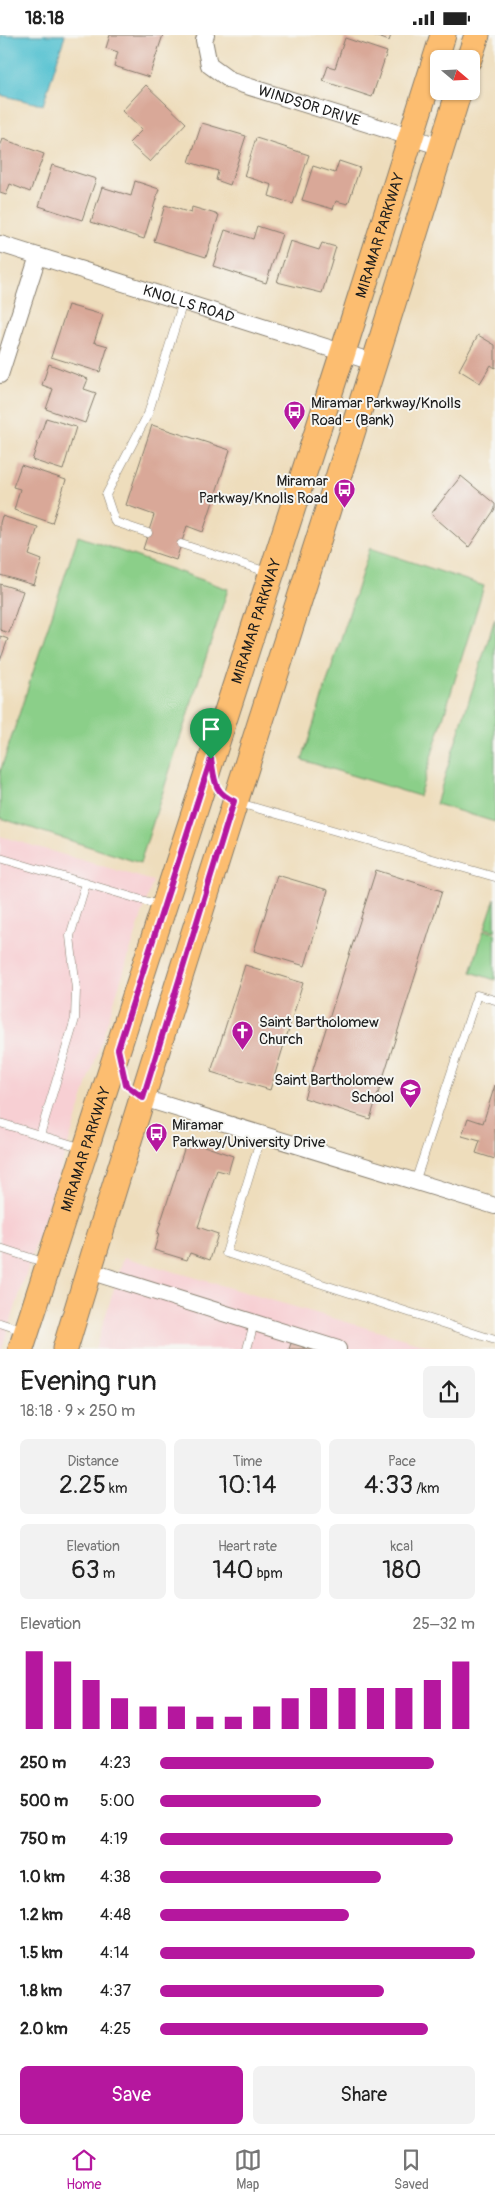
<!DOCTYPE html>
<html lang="en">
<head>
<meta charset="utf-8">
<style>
  :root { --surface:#fff; --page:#f2f2f2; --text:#222; --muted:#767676; --line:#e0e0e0; --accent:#b5179e }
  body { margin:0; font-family:Pangolin,sans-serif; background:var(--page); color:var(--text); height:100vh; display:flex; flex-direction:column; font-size:19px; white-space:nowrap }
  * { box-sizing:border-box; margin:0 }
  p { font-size:16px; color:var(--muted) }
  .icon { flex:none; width:28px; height:28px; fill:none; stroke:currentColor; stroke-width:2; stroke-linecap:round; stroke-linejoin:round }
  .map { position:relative; height:1314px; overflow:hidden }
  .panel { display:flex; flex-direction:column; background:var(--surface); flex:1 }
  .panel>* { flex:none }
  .needle { width:32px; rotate:109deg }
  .controls { position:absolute; left:430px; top:15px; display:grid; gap:10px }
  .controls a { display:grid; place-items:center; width:50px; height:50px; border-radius:8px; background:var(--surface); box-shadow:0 1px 4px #0004; font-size:25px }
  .pin { position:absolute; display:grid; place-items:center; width:42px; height:42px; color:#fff; margin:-51px -21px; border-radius:50% 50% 50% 0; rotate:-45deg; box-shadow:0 0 5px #0007 }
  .pin .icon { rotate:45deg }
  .round { display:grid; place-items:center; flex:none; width:52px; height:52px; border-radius:8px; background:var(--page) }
  .overview { display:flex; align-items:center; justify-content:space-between; height:85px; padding:0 20px }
  h1 { font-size:28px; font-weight:600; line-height:38px }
  .metrics { display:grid; grid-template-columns:repeat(3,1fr); gap:8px; height:85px; padding:5px 20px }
  .metrics div { display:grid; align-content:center; border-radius:8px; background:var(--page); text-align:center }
  .metrics b { font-size:25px; font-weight:600 }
  .metrics small { font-size:14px; font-weight:400 }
  .metrics p { font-size:14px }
  .chart { height:140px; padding:10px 20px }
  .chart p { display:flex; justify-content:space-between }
  .chart svg { width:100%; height:90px; margin-top:5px; stroke:var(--accent); stroke-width:6 }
  .primary-button { display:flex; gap:10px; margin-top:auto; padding:10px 20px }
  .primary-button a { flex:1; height:58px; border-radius:8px; background:var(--accent); color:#fff; font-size:20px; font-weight:600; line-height:58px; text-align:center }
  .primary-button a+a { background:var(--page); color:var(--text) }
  ul { padding:0 20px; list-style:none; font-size:16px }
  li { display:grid; grid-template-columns:80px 60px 1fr; align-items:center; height:38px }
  li i { height:12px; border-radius:6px; background:var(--accent) }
  .status { display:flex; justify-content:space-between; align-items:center; height:35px; padding:0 25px; background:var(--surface); direction:ltr }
  .status svg { height:14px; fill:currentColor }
  .dock { display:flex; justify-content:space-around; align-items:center; height:70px; border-top:1px solid var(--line); background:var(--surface); font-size:14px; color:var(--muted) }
  .dock a { display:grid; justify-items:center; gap:2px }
  .dock .active { color:var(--accent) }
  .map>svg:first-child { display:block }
  .built { fill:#f7cfd3 }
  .green { fill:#8bcf89; stroke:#547652 }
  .water { fill:#56c2d1; stroke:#396f76 }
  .building { fill:#d9a898 }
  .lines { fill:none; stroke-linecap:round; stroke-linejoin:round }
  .lane-casing { stroke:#857c6c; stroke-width:9 }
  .street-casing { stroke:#857c6c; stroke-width:18 }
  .primary-casing { stroke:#857c6c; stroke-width:27 }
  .lane { stroke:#fff; stroke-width:8 }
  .street { stroke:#fff; stroke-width:16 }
  .primary { stroke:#fcbd6f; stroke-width:25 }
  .route-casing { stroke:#fff; stroke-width:10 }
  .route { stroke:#b5179e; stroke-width:6 }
  .labels { text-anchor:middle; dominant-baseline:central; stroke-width:4; stroke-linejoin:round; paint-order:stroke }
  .street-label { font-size:15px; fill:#1c1c1c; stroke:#f6f6f2 }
  .poi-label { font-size:15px; fill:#1c1c1c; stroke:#f6f6f2; text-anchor:start }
</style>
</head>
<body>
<div class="status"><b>18:18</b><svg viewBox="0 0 49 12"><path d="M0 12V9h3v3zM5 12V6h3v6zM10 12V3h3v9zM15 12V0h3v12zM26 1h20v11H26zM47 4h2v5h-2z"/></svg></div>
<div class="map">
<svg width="495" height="1314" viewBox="0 0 495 1314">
  <rect width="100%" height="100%" fill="#f6f6f2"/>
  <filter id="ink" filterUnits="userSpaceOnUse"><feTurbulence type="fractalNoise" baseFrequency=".02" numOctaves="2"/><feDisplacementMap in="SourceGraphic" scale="10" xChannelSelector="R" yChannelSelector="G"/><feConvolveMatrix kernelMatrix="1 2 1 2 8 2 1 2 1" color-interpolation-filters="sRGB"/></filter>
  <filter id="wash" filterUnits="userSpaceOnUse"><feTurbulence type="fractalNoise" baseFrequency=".0096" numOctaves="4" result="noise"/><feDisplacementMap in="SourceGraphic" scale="20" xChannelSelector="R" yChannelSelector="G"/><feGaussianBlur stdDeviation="1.12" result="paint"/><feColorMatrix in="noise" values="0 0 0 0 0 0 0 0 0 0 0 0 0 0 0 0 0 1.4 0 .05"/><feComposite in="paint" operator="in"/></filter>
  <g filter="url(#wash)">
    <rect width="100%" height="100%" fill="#eeddbc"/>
    <!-- built -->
    <path class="built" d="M0,801L153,846L2,1314H0Z
      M124,1222L439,1314H95Z"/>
    <!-- green -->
    <path class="green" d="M78,501L228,554L140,828L0,783V737Z
      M370,513L484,551L419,761L302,725Z
      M495,583V787L436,769Z
      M495,863V896L485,893Z
      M484,895L495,898V945L471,937Z"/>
    <!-- water -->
    <path class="water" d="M0,0H65L43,70L0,60Z"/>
    <g id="blocks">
      <!-- building -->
      <path class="building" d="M110,0H163L149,42L114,31L118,17L106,13Z
        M373,0H391L389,6Z
        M345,3L387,17L372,62L323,46L328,31L335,33Z
        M146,50L186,88L150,127L129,108L142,95L122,76Z
        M202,88L246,101L230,150L216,145L218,136L189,127Z
        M256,103L309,120L293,169L269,161L272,150L244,141Z
        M3,104L44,119L30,157L10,149L6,160L0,158V112Z
        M339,126L360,133L348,169L336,166L333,174L302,165L313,131L335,138Z
        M52,130L96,144L82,185L39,171Z
        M135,146L159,154L144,204L91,187L102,152L131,161Z
        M165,170L191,178L192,172L219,180L206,222L154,206Z
        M257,191L282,199L266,248L213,231L225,195L253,204Z
        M290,206L319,215L322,208L336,212L322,258L277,247Z
        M68,270L103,280L94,307L108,311L100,337L51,322Z
        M478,300L495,310V333L491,330L480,348L459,335Z
        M49,329L88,344L84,354L96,358L85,388L46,374L53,354L42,350Z
        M46,383L76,392L63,435L32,425Z
        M152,390L230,415L203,497L187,491L176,525L143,514L154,480L126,470Z
        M21,430L66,445L52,488L14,475L20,454L13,452Z
        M461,441L495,469V474L469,512L431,479Z
        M2,481L38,492L29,520L42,525L34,550L0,540V488Z
        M0,549L23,556L9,598L0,595Z
        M0,601L8,604L0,626Z
        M376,835L442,856L370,1084L304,1063Z
        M277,840L328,855L305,931L254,916Z
        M245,930L303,948L270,1055L211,1037Z
        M495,1050V1124L476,1118L480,1106L462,1101L468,1083L483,1088Z
        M187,1105L233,1121L228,1138L217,1135L198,1192L218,1199L210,1225L190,1218L187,1225L154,1215L159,1199H157Z
        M293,1303L325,1314H289Z"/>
    </g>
  </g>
  <g filter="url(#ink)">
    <use href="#blocks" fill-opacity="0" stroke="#857c6c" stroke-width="1"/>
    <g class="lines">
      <defs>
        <path id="lane" d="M148,498L115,487L106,460L148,379L183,267
          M181,509L267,537
          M239,768L495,842
          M0,823L162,871
          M0,1088L83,1113
          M262,1099L226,1218L495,1305
          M40,1100L75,984L76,954L70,901L86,848
          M415,1147L477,960L495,965
          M0,1213L46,1228
          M0,1288L24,1296
          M247,1314L254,1288"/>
        <g id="street">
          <path id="s1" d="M206,0L204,5L209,30L231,46L442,112"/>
          <path id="s2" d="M0,209L376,328"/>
          <path d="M0,340L38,221"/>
          <path d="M143,1063L495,1171"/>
          <path d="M89,1236L338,1314"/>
        </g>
        <g id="primary">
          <path d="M469,24L477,0"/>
          <path id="s3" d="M21,1314L343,317L443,0"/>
          <path d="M65,1314C192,893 330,476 459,56"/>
        </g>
      </defs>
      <!-- lane casing -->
      <use href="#lane" class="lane-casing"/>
      <!-- street casing -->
      <use href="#street" class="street-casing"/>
      <!-- primary casing -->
      <use href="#primary" class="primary-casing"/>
      <!-- lane -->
      <use href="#lane" class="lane"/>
      <!-- street -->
      <use href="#street" class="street"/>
      <!-- primary -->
      <use href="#primary" class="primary"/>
    </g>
  </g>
  <g class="lines" filter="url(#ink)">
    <defs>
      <path id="route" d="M211,724C215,745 213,757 234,766L143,1063L126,1050L118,1014Z"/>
    </defs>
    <!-- route casing -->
    <use href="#route" class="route-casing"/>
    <!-- route -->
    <use href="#route" class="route"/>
  </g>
  <!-- icons -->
  <defs>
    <symbol id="bus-pin" viewBox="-11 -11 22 30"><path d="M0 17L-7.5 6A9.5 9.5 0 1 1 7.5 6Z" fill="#b5179e" stroke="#f6f6f2"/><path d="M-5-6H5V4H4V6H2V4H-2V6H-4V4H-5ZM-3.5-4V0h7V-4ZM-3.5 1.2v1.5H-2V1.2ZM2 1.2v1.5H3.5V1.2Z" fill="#fff"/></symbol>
    <symbol id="church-pin" viewBox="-11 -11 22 30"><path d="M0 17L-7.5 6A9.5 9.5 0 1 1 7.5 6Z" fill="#b5179e" stroke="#f6f6f2"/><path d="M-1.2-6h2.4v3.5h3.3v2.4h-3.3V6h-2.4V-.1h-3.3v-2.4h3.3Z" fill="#fff"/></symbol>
    <symbol id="school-pin" viewBox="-11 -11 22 30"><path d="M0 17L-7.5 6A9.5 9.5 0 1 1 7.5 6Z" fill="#b5179e" stroke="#f6f6f2"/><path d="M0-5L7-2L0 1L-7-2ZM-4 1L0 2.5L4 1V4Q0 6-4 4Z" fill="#fff"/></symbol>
  </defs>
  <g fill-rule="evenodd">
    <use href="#bus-pin" x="282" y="364" width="25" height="34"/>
    <use href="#bus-pin" x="332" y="442" width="25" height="34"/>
    <use href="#church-pin" x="230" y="984" width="25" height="34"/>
    <use href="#school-pin" x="398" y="1042" width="25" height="34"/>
    <use href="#bus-pin" x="144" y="1086" width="25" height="34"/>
  </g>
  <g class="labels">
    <!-- street labels -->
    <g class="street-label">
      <text stroke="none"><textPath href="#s1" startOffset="140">WINDSOR DRIVE</textPath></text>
      <text stroke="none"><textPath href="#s3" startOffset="1170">MIRAMAR PARKWAY</textPath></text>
      <text stroke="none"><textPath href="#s2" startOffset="198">KNOLLS ROAD</textPath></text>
      <text stroke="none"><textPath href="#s3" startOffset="765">MIRAMAR PARKWAY</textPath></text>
      <text stroke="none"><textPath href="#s3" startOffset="210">MIRAMAR PARKWAY</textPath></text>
    </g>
    <!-- poi labels -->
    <g class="poi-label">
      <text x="311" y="368">Miramar Parkway/Knolls<tspan x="311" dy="17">Road - (Bank)</tspan></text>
      <text x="328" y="446" text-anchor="end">Miramar<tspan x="328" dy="17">Parkway/Knolls Road</tspan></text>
      <text x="259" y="987">Saint Bartholomew<tspan x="259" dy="17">Church</tspan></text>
      <text x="394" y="1045" text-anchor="end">Saint Bartholomew<tspan x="394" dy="17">School</tspan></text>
      <text x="172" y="1090">Miramar<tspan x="172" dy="17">Parkway/University Drive</tspan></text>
    </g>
  </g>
</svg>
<div class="controls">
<a><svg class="needle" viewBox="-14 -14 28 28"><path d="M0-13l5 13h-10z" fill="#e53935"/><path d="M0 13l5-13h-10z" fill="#767676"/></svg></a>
</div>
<div class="pin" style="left:211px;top:724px;background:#1e9e55"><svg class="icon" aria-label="arrive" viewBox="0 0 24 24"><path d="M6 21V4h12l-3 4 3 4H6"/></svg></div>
</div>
<section class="panel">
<div class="overview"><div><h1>Evening run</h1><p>18:18 · 9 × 250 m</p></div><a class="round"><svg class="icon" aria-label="share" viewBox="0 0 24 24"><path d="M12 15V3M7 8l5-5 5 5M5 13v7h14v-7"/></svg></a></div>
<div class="metrics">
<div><p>Distance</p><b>2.25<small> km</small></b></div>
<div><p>Time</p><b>10:14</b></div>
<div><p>Pace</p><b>4:33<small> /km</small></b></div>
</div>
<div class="metrics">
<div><p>Elevation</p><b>63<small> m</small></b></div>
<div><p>Heart rate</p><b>140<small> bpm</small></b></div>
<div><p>kcal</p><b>180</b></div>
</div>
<div class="chart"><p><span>Elevation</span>25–32 m</p>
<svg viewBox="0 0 160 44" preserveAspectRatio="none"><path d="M5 44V6M15 44V11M25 44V20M35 44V29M45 44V33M55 44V33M65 44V38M75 44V38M85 44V33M95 44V29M105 44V24M115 44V24M125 44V24M135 44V24M145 44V20M155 44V11"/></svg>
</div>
<ul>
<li><b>250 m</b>4:23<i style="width:87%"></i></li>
<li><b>500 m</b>5:00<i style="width:51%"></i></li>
<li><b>750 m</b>4:19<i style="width:93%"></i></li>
<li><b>1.0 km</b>4:38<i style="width:70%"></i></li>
<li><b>1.2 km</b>4:48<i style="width:60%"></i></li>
<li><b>1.5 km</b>4:14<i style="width:100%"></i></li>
<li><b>1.8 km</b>4:37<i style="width:71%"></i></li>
<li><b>2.0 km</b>4:25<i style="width:85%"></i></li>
</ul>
<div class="primary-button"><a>Save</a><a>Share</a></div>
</section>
<nav class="dock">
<a class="active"><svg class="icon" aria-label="home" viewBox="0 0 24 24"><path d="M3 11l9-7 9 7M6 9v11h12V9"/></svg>Home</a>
<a><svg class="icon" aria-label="map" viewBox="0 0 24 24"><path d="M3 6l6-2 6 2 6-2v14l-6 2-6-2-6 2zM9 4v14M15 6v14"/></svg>Map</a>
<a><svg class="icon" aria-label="saved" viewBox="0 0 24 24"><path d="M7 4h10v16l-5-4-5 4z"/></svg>Saved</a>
</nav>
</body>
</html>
